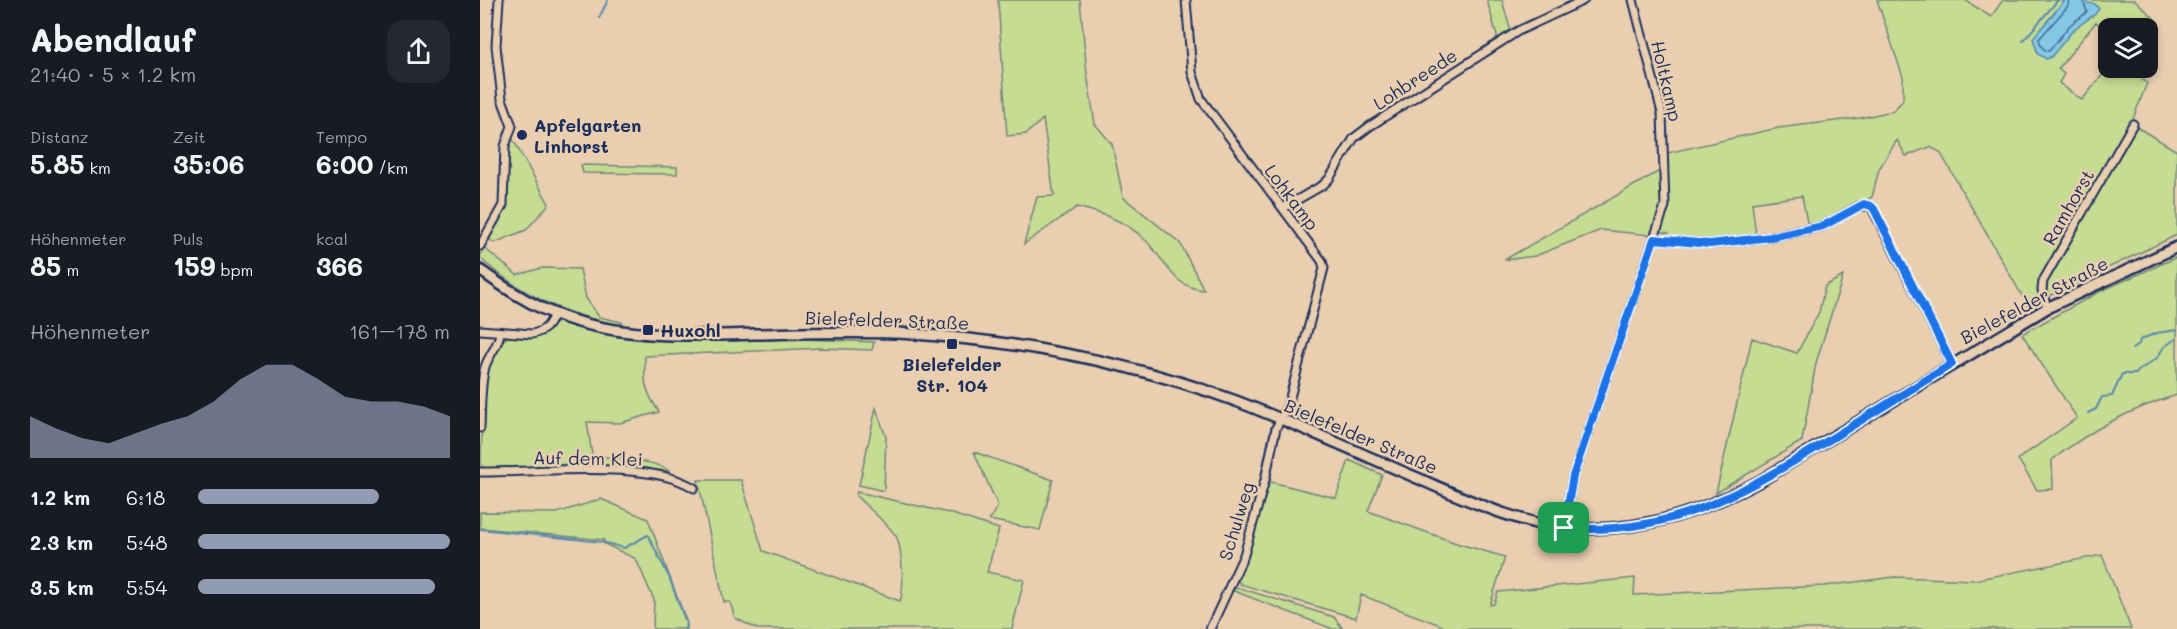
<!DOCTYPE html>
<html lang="de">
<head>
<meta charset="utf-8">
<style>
  :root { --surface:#171b24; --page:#242831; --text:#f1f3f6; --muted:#9ea1a6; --accent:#919bb2 }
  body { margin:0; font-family:Mali,sans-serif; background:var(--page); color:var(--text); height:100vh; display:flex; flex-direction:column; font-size:22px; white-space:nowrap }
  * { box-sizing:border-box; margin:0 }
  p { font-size:20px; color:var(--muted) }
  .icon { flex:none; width:33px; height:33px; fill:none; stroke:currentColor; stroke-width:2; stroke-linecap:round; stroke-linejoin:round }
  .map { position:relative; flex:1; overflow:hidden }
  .sheet { display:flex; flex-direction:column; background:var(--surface); width:480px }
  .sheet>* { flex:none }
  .fabs { position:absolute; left:1618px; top:18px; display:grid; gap:12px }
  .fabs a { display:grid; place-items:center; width:60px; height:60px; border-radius:12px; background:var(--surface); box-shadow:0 3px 9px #0003; font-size:30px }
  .pin { position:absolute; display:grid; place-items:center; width:51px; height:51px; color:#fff; margin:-26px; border-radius:12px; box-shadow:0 3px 9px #0006 }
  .round { display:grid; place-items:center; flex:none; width:63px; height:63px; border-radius:18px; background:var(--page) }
  .overview { display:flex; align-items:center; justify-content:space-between; height:102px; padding:0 30px }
  h1 { font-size:33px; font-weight:800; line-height:45px }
  .metrics { display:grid; grid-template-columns:repeat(3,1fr); gap:9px; height:102px; padding:6px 30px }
  .metrics div { display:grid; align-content:center }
  .metrics b { font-size:26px; font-weight:800 }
  .metrics small { font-size:16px; font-weight:400 }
  .metrics p { font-size:16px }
  .chart { height:168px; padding:12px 30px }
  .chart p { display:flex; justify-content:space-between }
  .chart svg { width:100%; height:108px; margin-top:6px; fill:var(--accent); opacity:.7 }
  ul { padding:0 30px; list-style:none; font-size:20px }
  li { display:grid; grid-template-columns:96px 72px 1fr; align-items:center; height:45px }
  li i { height:15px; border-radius:8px; background:var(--accent) }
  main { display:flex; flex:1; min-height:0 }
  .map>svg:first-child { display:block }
  .green { fill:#c5dc92; stroke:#708678; stroke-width:1.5 }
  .water { fill:#84c8e5; stroke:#5a8baf; stroke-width:1.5 }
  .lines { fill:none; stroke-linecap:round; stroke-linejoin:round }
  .shore { stroke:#456c94; stroke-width:1.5 }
  .stream { stroke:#5a8baf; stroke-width:2 }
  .street-casing { stroke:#1b2f5e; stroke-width:11 }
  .secondary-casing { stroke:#1b2f5e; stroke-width:14 }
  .street { stroke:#e9ceb0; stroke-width:7 }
  .secondary { stroke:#e9ceb0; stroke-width:9 }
  .route-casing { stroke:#fff; stroke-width:12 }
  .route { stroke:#1a73e8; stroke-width:8 }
  .poi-dot { fill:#1b2f5e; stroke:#e9ceb0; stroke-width:2 }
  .labels { text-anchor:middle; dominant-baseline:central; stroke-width:5; stroke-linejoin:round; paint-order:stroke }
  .street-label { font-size:18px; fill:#1b2f5e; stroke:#e9ceb0 }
  .poi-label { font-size:18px; font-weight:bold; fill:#1b2f5e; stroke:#e9ceb0; text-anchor:start }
</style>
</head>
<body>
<main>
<section class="sheet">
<div class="overview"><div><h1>Abendlauf</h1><p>21:40 · 5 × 1.2 km</p></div><a class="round"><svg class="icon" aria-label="share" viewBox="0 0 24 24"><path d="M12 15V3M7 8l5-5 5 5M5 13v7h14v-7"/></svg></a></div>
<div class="metrics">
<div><p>Distanz</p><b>5.85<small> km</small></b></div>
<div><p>Zeit</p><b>35:06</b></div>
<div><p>Tempo</p><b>6:00<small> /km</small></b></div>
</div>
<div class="metrics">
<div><p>Höhenmeter</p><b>85<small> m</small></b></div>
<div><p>Puls</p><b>159<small> bpm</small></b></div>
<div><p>kcal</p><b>366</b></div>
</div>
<div class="chart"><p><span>Höhenmeter</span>161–178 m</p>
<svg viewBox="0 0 160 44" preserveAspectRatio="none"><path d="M0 44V27L10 32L20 36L30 38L40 34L50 30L60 27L70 21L80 12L90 6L100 6L110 12L120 19L130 21L140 21L150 23L160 27V44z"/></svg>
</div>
<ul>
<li><b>1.2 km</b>6:18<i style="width:72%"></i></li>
<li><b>2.3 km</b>5:48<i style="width:100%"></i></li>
<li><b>3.5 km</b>5:54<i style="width:94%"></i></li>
</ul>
</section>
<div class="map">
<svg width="1697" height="629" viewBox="0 0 1697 629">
  <rect width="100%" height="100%" fill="#e9ceb0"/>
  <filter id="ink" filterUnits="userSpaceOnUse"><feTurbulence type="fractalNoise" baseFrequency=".0167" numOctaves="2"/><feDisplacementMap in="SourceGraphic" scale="12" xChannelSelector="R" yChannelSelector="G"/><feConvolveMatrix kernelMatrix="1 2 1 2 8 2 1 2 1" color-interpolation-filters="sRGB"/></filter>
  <g filter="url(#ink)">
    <!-- green -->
    <path class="green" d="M518,0H600L607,74L615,124L632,144L643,197L700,243L724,290C691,288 685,257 663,238C644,220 621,213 597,207L544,244L557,197L574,196L563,119L546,134L527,136Z
      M1007,0H1022L1031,32L1018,40Z
      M1397,0H1485L1511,17L1523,0H1585L1553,38L1558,54L1571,57L1594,29L1615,14L1604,0H1655L1678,22L1668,36V28H1629V34L1616,22L1578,69L1584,74L1579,83L1602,100L1629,67L1648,69L1667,83L1651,124L1559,291L1561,301L1549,308L1460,152L1450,147L1426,156L1417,140L1399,169L1392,197L1342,224L1328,227L1322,196L1272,203L1276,236L1230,242L1189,238V233L1180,232L1188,206L1187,153L1298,128L1380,118L1413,111L1423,100V77Z
      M1655,126L1697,151V235L1567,297L1565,289L1566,283Z
      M32,138L69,204L46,230L14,243L8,238L25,206L28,147V141Z
      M101,165L197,167V174L103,173Z
      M1181,170L1182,205L1170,235L1121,230L1055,256L1024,260Z
      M3,247L37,275L62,268L100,269L106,298L119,317L142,322V325C89,317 40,294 0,258Z
      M1697,257V395C1649,409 1611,430 1572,460L1573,489L1557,490L1538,459L1597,418L1542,334L1619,292Z
      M1363,276L1336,363L1322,441L1236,493L1272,338L1317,353L1339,312L1345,286Z
      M77,322L138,337L169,340L324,339L394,342L392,350L342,348L165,356C164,383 164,389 179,412L140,423L107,422L112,455C132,459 175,459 189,471L114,465L5,469L1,465C2,436 0,354 26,338C37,332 52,339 63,334C70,331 72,326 77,322Z
      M396,408L406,437L404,491L379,485Z
      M494,452L573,480L560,530L509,520L518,506Z
      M869,460L902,475L888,511L979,544L1025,557L1010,605L1014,604L1018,592L1155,578L1154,595L1344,586L1415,577L1494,580L1622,555L1651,629H964L963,626L881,595L876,618L760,584L758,579L768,556L787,481L856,498Z
      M218,480H261L283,551L420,601C425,590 422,548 416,536C410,526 386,506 376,496L377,492L469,513L519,529L507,572L544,580L532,629H277L255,618L250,602H244Z
      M121,499L168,519L207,623V629H173L174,600L156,559L123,543L124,540L0,528V512L77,513Z
      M756,587L854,617L863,629H853L754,591Z"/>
    <!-- water -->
    <path class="water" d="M1585,0H1604L1607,3L1615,4L1619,9L1615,14L1594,29L1571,57L1566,59L1558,54L1553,38Z"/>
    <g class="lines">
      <!-- shore -->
      <path class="shore" d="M1589,0L1588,6L1559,39L1561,46L1566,51H1569L1590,25L1607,12L1603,0"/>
      <!-- stream -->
      <path class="stream" d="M119,18L128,0
        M1543,41L1578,0
        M1147,306L1176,221
        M1652,349L1659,344L1660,340L1676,333L1697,330
        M1608,413L1616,409L1622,397L1632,396L1642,374H1656L1658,371L1677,358L1684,347L1697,338
        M775,505L791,429
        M0,529L122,542L144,548L168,535L189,577L206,623L205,629"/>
      <defs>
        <path id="street" d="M706,0L712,72L721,99L842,261L844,268L808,405L796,428L785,480L764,555L730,629
          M803,208L843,185L849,179L874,138L890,126L1038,31L1104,0
          M1174,239L1230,244L1291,237L1343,226L1379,206H1391L1472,364
          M0,246L23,205L25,146L32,126L22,99L16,46L19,0
          M1567,308L1562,290L1563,281L1653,124
          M0,330L52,334C65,331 69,326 74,314
          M0,428C1,408 0,386 5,367C9,354 19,346 20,332
          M0,472C54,473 170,459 214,488
          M1084,528L1093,476L1185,206L1182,113L1153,0"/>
        <path id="secondary" d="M0,270C23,287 47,303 75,314C138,339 207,336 274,334C327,333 381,331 435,334C544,342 653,363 756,401C816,424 875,451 935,477C983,498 1048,529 1101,529C1168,530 1221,512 1280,481L1567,308L1697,247"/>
      </defs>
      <!-- street casing -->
      <use href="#street" class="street-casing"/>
      <!-- secondary casing -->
      <use href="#secondary" class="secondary-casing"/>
      <!-- street -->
      <use href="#street" class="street"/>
      <!-- secondary -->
      <use href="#secondary" class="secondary"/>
    </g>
  </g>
  <g class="lines" filter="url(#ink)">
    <defs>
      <path id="route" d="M1384,204L1391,206L1394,209L1472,364C1426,392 1381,420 1336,448C1253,498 1185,536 1084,528L1093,476L1174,239L1230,244L1291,237L1343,226Z"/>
    </defs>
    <!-- route casing -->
    <use href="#route" class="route-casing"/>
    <!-- route -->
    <use href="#route" class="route"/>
  </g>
  <!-- markers -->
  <g class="poi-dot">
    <circle cx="42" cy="135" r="6"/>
    <rect x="162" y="324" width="12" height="12" rx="3"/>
    <rect x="466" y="338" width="12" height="12" rx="3"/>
  </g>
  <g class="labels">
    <!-- street labels -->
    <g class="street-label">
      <text transform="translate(935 79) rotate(-33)">Lohbreede</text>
      <text transform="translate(1187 81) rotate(77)">Holtkamp</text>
      <text transform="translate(812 197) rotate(53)">Lohkamp</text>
      <text transform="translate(1588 207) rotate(-60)">Ramhorst</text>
      <text transform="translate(1554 300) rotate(-28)">Bielefelder Straße</text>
      <text transform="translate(407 320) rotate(2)">Bielefelder Straße</text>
      <text transform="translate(881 436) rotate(23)">Bielefelder Straße</text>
      <text transform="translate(108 458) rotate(1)">Auf dem Klei</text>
      <text transform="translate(756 521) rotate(-73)">Schulweg</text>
    </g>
    <!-- poi labels -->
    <g class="poi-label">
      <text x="54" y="125">Apfelgarten<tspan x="54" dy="21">Linhorst</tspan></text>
      <text x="180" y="330">Huxohl</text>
      <text x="472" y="364" text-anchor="middle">Bielefelder<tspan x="472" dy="21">Str. 104</tspan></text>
    </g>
  </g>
</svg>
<div class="fabs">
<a><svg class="icon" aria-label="layers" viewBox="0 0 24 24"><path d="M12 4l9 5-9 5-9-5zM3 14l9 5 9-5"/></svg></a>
</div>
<div class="pin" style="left:1084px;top:528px;background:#1e9e55"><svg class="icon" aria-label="arrive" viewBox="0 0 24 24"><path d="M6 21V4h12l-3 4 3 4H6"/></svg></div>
</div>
</main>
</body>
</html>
